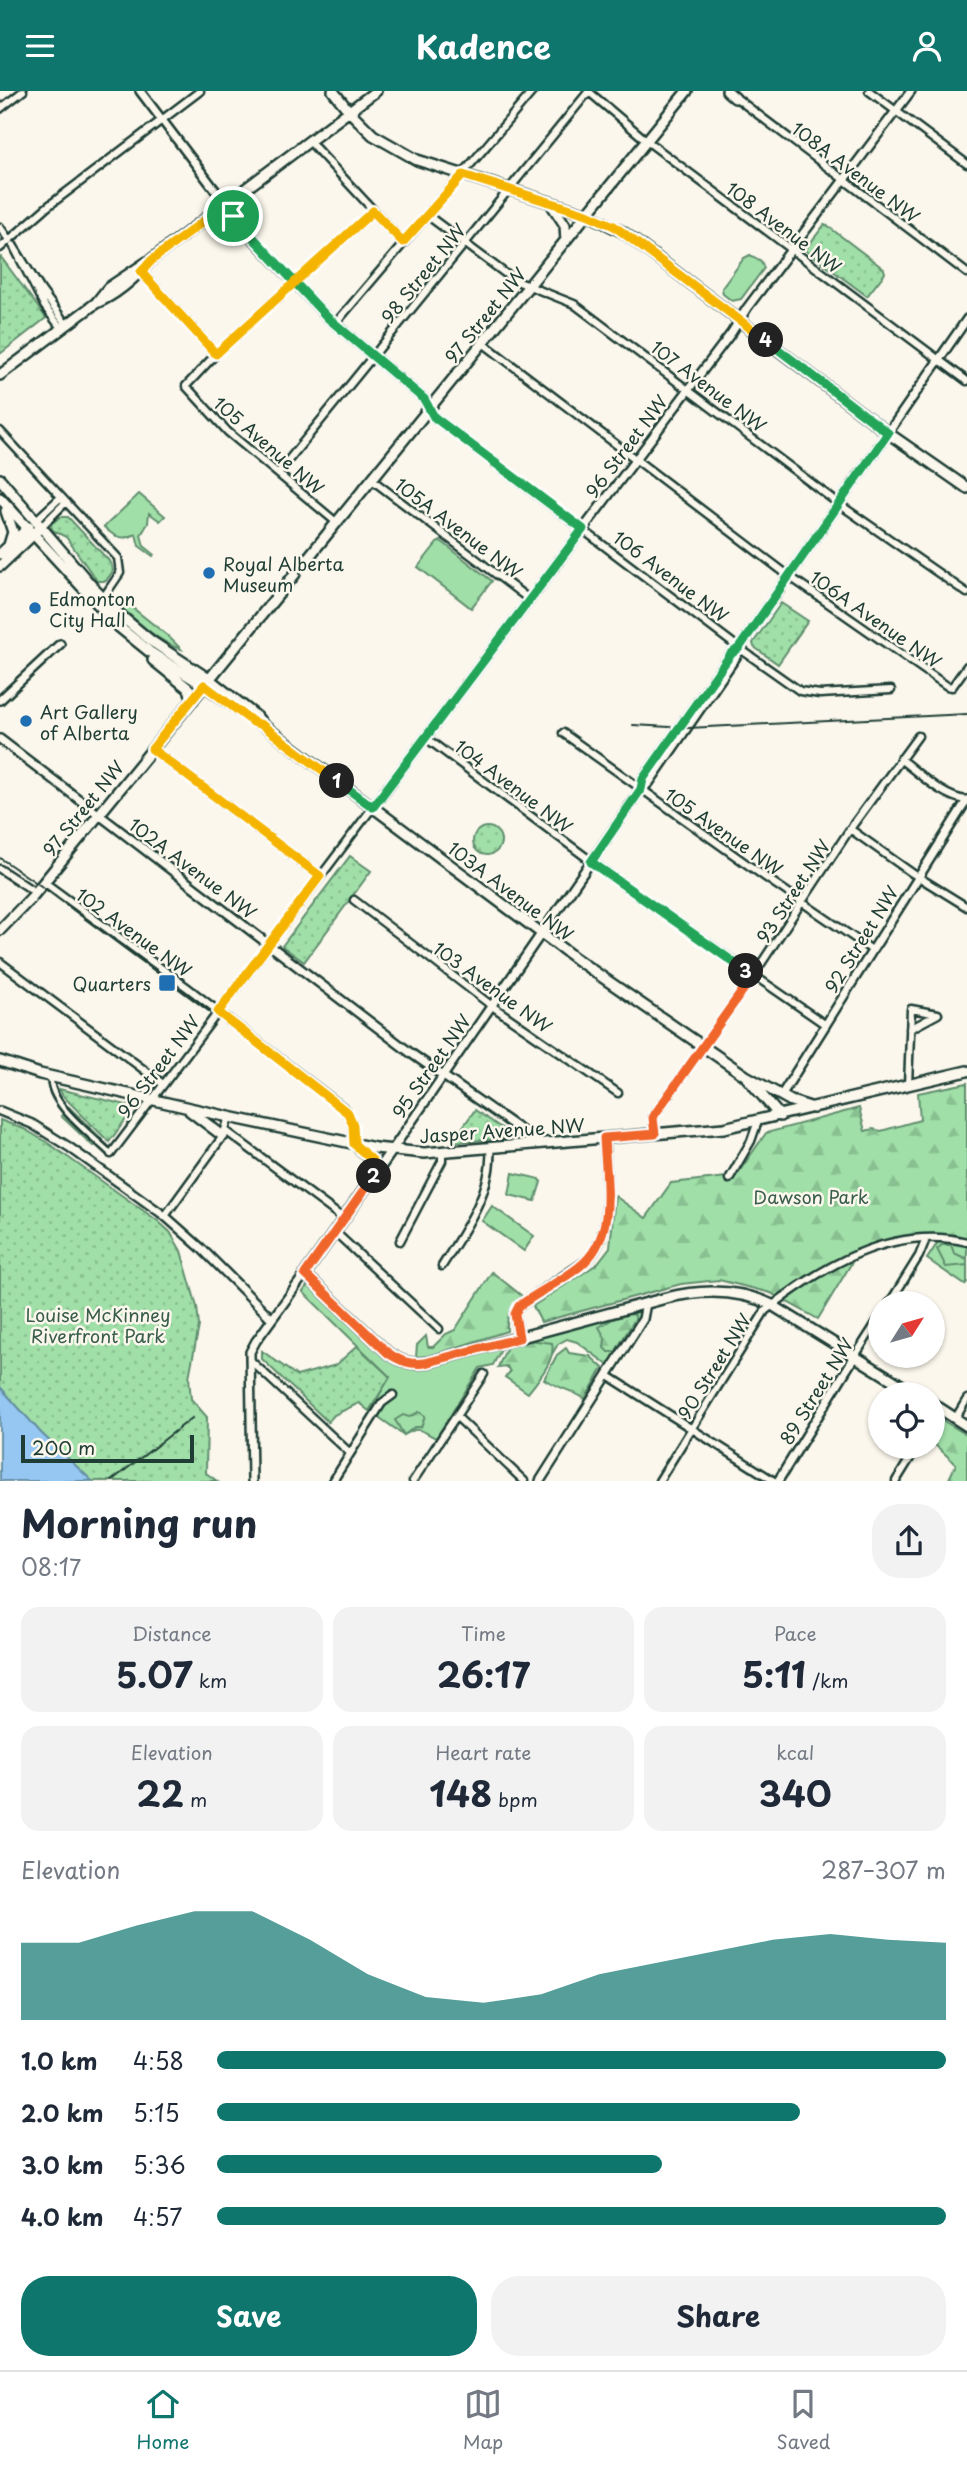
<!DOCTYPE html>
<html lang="en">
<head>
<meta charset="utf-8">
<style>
  :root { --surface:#fff; --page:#f2f2f3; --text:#1f2937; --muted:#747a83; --line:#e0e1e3; --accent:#0f766e }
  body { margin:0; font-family:"Playpen Sans",sans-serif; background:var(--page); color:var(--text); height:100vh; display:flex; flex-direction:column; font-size:26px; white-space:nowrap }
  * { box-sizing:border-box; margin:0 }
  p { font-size:23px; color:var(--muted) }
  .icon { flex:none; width:38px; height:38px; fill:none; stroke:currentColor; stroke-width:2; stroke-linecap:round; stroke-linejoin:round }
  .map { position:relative; height:1390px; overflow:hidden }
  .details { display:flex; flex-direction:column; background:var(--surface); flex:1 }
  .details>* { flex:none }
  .needle { width:46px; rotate:53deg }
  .fabs { position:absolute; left:868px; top:1200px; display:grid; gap:14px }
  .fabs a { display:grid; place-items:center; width:77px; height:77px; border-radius:50%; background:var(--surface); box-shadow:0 2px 5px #0004; font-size:35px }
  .scale { position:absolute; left:21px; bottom:18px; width:173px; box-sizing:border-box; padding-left:7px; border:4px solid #1f3d34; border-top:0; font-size:19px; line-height:24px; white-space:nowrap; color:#1f3d34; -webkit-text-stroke:5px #fbf7ec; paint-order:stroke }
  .pin { position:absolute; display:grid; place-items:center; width:60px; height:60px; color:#fff; margin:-30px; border:4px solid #fff; border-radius:50%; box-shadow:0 2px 7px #0007 }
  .km { position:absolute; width:35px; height:35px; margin:-18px; border-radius:50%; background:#222; color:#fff; font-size:19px; line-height:35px; text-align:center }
  .round { display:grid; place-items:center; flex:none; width:74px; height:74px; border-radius:28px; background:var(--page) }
  .head { display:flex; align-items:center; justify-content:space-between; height:119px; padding:0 21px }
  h1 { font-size:38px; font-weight:700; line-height:52px }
  .stats { display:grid; grid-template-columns:repeat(3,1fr); gap:10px; height:119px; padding:7px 21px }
  .stats div { display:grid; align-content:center; border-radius:18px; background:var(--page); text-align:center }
  .stats b { font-size:35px; font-weight:700 }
  .stats small { font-size:19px; font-weight:400 }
  .stats p { font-size:19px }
  .chart { height:196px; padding:14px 21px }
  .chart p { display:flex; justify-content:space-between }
  .chart svg { width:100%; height:126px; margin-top:7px; fill:var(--accent); opacity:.7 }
  .primary-button { display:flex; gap:14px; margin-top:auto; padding:14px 21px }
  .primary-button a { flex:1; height:80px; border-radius:28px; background:var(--accent); color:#fff; font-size:28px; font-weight:700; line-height:80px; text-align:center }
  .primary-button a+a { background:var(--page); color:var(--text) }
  ul { padding:0 21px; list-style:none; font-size:23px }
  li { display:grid; grid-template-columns:112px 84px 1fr; align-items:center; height:52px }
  li i { height:18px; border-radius:9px; background:var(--accent) }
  header { display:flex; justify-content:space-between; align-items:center; height:91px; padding:0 21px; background:var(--accent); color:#fff; font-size:32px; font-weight:700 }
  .tab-bar { display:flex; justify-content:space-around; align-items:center; height:98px; border-top:2px solid var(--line); background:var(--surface); font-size:19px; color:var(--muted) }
  .tab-bar a { display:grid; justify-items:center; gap:4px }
  .tab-bar .active { color:var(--accent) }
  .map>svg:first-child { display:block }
  .green { fill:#a0dfa8; stroke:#608e6e; stroke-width:2 }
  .forest { fill:url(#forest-firs); stroke:#608e6e; stroke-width:2 }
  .park { fill:url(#park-dots); stroke:#608e6e; stroke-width:2 }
  .water { fill:#95c7f2; stroke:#6690a6; stroke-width:2 }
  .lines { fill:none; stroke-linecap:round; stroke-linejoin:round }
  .secondary-tunnel { stroke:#cfd2c7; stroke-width:9; stroke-dasharray:9 4.5; stroke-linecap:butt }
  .pedestrian-casing { stroke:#1f3d34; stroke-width:10 }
  .minor-casing { stroke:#1f3d34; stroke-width:11 }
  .tertiary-casing { stroke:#1f3d34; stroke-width:12 }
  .secondary-casing { stroke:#1f3d34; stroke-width:14 }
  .pedestrian { stroke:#fbf7ec; stroke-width:4.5 }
  .minor { stroke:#fbf7ec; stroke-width:6 }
  .tertiary { stroke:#fbf7ec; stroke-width:7 }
  .secondary { stroke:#fbf7ec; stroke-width:9 }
  .tram { stroke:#1f3d34; stroke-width:2 }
  .split-1-casing { stroke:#fff; stroke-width:14 }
  .split-2-casing { stroke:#fff; stroke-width:14 }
  .split-3-casing { stroke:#fff; stroke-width:14 }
  .split-4-casing { stroke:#fff; stroke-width:14 }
  .split-5-casing { stroke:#fff; stroke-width:14 }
  .split-1 { stroke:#22a559; stroke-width:9 }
  .split-2 { stroke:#f5b400; stroke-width:9 }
  .split-3 { stroke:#f0652b; stroke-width:9 }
  .split-4 { stroke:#22a559; stroke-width:9 }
  .split-5 { stroke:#f5b400; stroke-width:9 }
  .poi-dot { fill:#1f6fb2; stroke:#fbf7ec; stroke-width:2.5 }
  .labels { text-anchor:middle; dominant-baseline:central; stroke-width:5; stroke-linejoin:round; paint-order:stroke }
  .street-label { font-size:18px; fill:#1f3d34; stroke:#fbf7ec }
  .poi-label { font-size:18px; fill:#1f3d34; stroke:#fbf7ec; text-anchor:start }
  .park-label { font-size:18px; fill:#395d4b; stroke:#fbf7ec }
</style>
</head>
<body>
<header><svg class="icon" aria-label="menu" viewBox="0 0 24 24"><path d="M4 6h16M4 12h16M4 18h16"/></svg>Kadence<svg class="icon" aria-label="person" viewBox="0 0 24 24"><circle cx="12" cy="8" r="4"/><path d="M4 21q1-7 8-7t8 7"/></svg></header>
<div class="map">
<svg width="967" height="1390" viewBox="0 0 967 1390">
  <defs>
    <pattern id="forest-firs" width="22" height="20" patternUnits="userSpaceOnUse" patternTransform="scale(1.75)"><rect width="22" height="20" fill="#a0dfa8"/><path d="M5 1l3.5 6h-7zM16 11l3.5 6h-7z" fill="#89c091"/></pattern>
    <pattern id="park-dots" width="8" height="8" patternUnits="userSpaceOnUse" patternTransform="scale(1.75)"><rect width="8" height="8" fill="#a0dfa8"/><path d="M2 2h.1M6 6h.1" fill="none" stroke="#89c091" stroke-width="1.8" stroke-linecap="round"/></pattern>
  </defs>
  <rect width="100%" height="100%" fill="#fbf7ec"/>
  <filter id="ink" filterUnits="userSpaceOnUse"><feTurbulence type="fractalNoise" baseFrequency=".0143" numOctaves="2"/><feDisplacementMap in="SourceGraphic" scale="14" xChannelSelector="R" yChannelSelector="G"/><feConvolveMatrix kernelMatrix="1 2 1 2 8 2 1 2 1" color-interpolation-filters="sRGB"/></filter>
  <g filter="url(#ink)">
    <!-- green -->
    <path class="green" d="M750,164L761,170L764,177L741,208L732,210L723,203L722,197L744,167Z
      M139,403L165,425L160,430L149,422L148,432L141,444L144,455L154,463L153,465L139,455L136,443C123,450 114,446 104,436Z
      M441,450L492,490L471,517L418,476L437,452Z
      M119,506L168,545L181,558C159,552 134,528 115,511Z
      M69,1016L101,1047L93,1055L61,1025Z
      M513,1082L540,1088L541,1091L535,1110L509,1104Z
      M492,1115L534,1145L524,1160L482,1130Z
      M938,1151L967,1153V1191L965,1194L927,1168Z
      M308,1194L314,1196L390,1268L410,1277H421L503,1255L493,1274L480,1277L436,1347C420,1340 421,1334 404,1344L370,1320L390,1286L303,1201Z
      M638,1218L641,1222L608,1274L577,1251L567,1248L558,1253L534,1294L501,1273L512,1253Z"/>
    <!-- forest -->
    <path class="forest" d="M967,992V1147L928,1144L880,1150L860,1158L818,1228L771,1202L719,1189L681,1193L541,1231L533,1215L597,1173L610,1156L615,1105L646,1127L671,1092L736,1085L766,1042L859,1017L865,1040L873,1038L881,1040L920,1029L918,1002Z
      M942,1154H951L954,1162L967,1168V1174L946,1176L937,1158Z
      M492,1181L522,1205C511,1215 506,1225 507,1240L430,1265L416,1266L417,1254L426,1245L428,1256H433L446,1243L455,1239Z
      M628,1223L635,1224V1228L615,1261H608L604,1257L605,1247L599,1236L613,1228Z
      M529,1249L552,1252C556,1269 538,1289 528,1302L505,1286L510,1281L507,1275L498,1276L507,1256Z
      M566,1257L569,1262L590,1265L603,1277L585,1308C573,1299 557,1297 544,1288L557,1264Z
      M419,1321L425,1325L421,1336H415L404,1344L395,1329L403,1324L409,1326Z
      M942,1329L967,1344V1390H948L956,1373L933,1352V1346Z"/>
    <!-- park -->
    <path class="park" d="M825,133L884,178L885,182L867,205L805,159Z
      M1,166L46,227L0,263V167Z
      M60,426H68L111,472L113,480L106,490H97L66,446L52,439L51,433Z
      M781,512L808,530L778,573L754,556L753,552Z
      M473 750a14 14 0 1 1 28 0a14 14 0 1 1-28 0Z
      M350,765L371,780L304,871L282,855Z
      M59,998L135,1016L109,1051L63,1005Z
      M475,1019L516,1047L452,1051Z
      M0,1029L24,1038L45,1050L158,1130L170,1141L181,1160L197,1216L199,1235L189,1286L191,1308L207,1326L206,1382L217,1390H92L41,1342L0,1296Z
      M357,1255L390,1286L369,1320L359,1312L334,1324L328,1331L262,1268V1260L297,1285L336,1274Z"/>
    <!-- water -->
    <path class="water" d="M0,1296L41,1342L92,1390H0Z"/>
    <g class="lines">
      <!-- secondary-tunnel -->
      <path class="secondary-tunnel" d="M295,483L307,468"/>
      <defs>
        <path id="pedestrian" d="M51,986C48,1013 93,1045 111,1063"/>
        <path id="minor" d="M588,0L647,50L967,290
          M869,0L967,73
          M735,6L967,182
          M0,18L23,0
          M309,50L403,151
          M427,124L514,189L574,213L839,413L967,502
          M0,136L9,149
          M0,157L47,116L200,0
          M138,177L216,263
          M335,233L533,0
          M61,237L45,216L13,154L41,199L66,233
          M483,252L789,485L947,595L952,596L967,575
          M429,317L434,326L739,557L800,600L820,603L891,599
          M0,340L118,467L120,482L103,507
          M278,382L589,0
          M371,388L530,509
          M35,430L61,406
          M336,431L228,341L186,295L216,263L373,120
          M41,436L66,411
          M563,642L765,786L872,859
          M426,647L626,796L826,934
          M152,658L320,785
          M900,668C919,682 943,707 967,709
          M850,738L912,782L967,816
          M0,778L35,801
          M44,791L188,897L344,1017L352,1030L354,1053
          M354,809L492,915L618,1002
          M0,871L163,993
          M908,994L911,918L938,923L910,938
          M226,1040L344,1128
          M655,1043L653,1027L655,1023L753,885L850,738L918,645
          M111,1063L373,716
          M729,1088L751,1050L758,1030
          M165,1125L223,1045L229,1026
          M335,1141L439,1238
          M400,1150L442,1070V1061
          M442,1175C463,1142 494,1098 490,1057
          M889,1213L919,1165L926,1148
          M855,1265L880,1226
          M250,1269L350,1362
          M607,1284L774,1390
          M456,1325L524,1390
          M955,1328L967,1308
          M933,1331L941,1318
          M333,1390L382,1312L393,1304
          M413,1390L484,1283
          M659,1390L765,1220C821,1176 892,1133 967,1151
          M896,1390L917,1356"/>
        <path id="tertiary" d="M140,0L250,145L328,227L424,308L429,317
          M0,609L60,553
          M0,648L412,963L539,1052
          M641,698L649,692L736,566L739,557L967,228
          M373,716L732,241L747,217L911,0
          M783,1005L784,1000L967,709
          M0,1020L32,1033L69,1056L165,1125L201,1157L272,1228
          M392,1059L641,698L643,688L731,563L739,557
          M519,1247L515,1223L519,1215L586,1170C616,1142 606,1085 604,1047
          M252,1390L250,1261L256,1250L305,1183
          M540,1390L643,1228L646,1212
          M778,1390L855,1265"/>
        <path id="secondary" d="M333,0L349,20L373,44L417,69L587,123L623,141L888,342L967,397
          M727,0L735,7
          M550,111L565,134L566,150
          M96,212L108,197L147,171
          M0,284L96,212C118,203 136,186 152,168L376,0
          M0,388L96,500L121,525L151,550L209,588L257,626L263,634L576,868L746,985L791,1010L813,1017
          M0,407L119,536L150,561L211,599L258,632
          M6,420L13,441L9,454
          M0,463L29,436
          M307,468L687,0
          M0,475L37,440
          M153,569L189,598L193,609
          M0,839L31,807L295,483
          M0,970L40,983L229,1026L375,1057L424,1062L724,1037L967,980
          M747,987L780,1025
          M190,1020L223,1045
          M358,1056L372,1069L375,1083
          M392,1059L305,1183L388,1262C400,1270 410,1274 425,1272L666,1207C702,1198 738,1198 772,1214L917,1304
          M933,1313L967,1335"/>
      </defs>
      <!-- pedestrian casing -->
      <use href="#pedestrian" class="pedestrian-casing"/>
      <!-- minor casing -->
      <use href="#minor" class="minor-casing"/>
      <!-- tertiary casing -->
      <use href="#tertiary" class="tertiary-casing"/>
      <!-- secondary casing -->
      <use href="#secondary" class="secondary-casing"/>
      <!-- pedestrian -->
      <use href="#pedestrian" class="pedestrian"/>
      <!-- minor -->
      <use href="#minor" class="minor"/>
      <!-- tertiary -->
      <use href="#tertiary" class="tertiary"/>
      <!-- secondary -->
      <use href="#secondary" class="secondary"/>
      <!-- tram -->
      <path class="tram" d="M633,634L688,637L967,623
        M0,767L41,795L293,983
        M111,1390L192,1327"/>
    </g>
  </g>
  <g class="lines" filter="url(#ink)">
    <defs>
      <path id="split-1" d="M233,125L328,227L424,308L434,326L583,438L373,716L337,690"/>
      <path id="split-2" d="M337,690L262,634L253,631L204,594L152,658L320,785L218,921L348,1022L353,1034L354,1053L372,1069L374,1085"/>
      <path id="split-3" d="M374,1085L305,1183L388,1262C400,1270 410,1274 425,1272L519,1247L515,1223L519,1215C538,1201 560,1191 579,1176C618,1146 606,1091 604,1047L655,1043L653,1027L655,1023L753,885L746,880"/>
      <path id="split-4" d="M746,880L591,771L641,698L643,688L731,563L739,557L888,342L766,249"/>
      <path id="split-5" d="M233,125L225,114L152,169L141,181L216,263L373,120L403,151L463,84L587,123L614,135L766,249"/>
    </defs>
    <!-- split-1 casing -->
    <use href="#split-1" class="split-1-casing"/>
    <!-- split-2 casing -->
    <use href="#split-2" class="split-2-casing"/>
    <!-- split-3 casing -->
    <use href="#split-3" class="split-3-casing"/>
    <!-- split-4 casing -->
    <use href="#split-4" class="split-4-casing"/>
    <!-- split-5 casing -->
    <use href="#split-5" class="split-5-casing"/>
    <!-- split-1 -->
    <use href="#split-1" class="split-1"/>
    <!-- split-2 -->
    <use href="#split-2" class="split-2"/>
    <!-- split-3 -->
    <use href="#split-3" class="split-3"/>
    <!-- split-4 -->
    <use href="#split-4" class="split-4"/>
    <!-- split-5 -->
    <use href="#split-5" class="split-5"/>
  </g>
  <!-- markers -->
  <g class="poi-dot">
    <circle cx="209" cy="482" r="7"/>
    <circle cx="35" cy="517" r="7"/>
    <circle cx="26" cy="630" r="7"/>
    <rect x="158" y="883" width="18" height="18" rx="3.5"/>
  </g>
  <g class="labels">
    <!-- street labels -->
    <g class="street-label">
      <text transform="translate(856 81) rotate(37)">108A Avenue NW</text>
      <text transform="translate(784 136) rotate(37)">108 Avenue NW</text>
      <text transform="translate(423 182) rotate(-51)">98 Street NW</text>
      <text transform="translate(485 224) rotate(-51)">97 Street NW</text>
      <text transform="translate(709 295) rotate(37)">107 Avenue NW</text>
      <text transform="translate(269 354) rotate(41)">105 Avenue NW</text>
      <text transform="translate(626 355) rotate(-53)">96 Street NW</text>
      <text transform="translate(459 437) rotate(37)">105A Avenue NW</text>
      <text transform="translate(671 485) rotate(37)">106 Avenue NW</text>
      <text transform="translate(876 528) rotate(35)">106A Avenue NW</text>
      <text transform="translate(514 695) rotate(37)">104 Avenue NW</text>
      <text transform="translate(83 717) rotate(-51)">97 Street NW</text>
      <text transform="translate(724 740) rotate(35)">105 Avenue NW</text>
      <text transform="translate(193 777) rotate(37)">102A Avenue NW</text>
      <text transform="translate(511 800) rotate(37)">103A Avenue NW</text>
      <text transform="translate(793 800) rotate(-57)">93 Street NW</text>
      <text transform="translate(134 841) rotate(36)">102 Avenue NW</text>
      <text transform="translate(861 848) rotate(-58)">92 Street NW</text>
      <text transform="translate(493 896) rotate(36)">103 Avenue NW</text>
      <text transform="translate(158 975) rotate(-53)">96 Street NW</text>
      <text transform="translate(431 975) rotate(-55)">95 Street NW</text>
      <text transform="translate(502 1039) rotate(-4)">Jasper Avenue NW</text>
      <text transform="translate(714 1275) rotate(-58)">90 Street NW</text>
      <text transform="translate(816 1300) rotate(-58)">89 Street NW</text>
    </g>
    <!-- poi labels -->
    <g class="poi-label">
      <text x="223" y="472">Royal Alberta<tspan x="223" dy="21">Museum</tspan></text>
      <text x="49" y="507">Edmonton<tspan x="49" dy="21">City Hall</tspan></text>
      <text x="40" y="620">Art Gallery<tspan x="40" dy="21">of Alberta</tspan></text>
      <text x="151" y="892" text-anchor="end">Quarters</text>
    </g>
    <!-- park labels -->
    <g class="park-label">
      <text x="811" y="1105">Dawson Park</text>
      <text x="98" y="1223">Louise McKinney<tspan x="98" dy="21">Riverfront Park</tspan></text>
    </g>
  </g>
</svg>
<div class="fabs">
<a><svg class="needle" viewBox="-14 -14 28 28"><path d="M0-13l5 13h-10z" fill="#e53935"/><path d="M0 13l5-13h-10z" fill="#747a83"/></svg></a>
<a><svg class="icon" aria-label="locate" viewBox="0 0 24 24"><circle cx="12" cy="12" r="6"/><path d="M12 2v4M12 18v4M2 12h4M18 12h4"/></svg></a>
</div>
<div class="scale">200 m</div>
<div class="pin" style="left:233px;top:125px;background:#1e9e55"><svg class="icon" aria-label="arrive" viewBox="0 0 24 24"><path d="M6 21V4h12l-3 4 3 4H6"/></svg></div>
<b class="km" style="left:337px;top:690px">1</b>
<b class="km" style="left:374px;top:1085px">2</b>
<b class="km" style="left:746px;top:880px">3</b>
<b class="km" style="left:766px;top:249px">4</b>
</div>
<section class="details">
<div class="head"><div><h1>Morning run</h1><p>08:17</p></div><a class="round"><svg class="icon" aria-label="share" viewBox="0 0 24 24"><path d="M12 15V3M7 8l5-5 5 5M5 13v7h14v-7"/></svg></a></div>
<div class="stats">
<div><p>Distance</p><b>5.07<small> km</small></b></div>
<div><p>Time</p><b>26:17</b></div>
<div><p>Pace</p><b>5:11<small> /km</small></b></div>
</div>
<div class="stats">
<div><p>Elevation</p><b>22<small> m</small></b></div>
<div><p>Heart rate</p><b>148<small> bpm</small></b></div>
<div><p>kcal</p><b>340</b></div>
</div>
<div class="chart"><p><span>Elevation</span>287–307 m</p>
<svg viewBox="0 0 160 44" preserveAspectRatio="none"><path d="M0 44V17L10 17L20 11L30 6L40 6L50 16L60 28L70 36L80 38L90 35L100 28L110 24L120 20L130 16L140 14L150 16L160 17V44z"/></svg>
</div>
<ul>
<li><b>1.0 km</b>4:58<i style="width:100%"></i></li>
<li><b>2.0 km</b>5:15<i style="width:80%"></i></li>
<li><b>3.0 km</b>5:36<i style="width:61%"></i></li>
<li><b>4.0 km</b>4:57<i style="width:100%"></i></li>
</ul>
<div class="primary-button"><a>Save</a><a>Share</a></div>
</section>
<nav class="tab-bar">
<a class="active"><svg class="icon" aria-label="home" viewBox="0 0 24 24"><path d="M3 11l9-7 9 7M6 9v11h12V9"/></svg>Home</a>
<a><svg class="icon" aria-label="map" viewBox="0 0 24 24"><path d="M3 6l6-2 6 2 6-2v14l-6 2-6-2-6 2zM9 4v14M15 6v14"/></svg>Map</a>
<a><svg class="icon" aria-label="saved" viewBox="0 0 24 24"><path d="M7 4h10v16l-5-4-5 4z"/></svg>Saved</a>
</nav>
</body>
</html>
